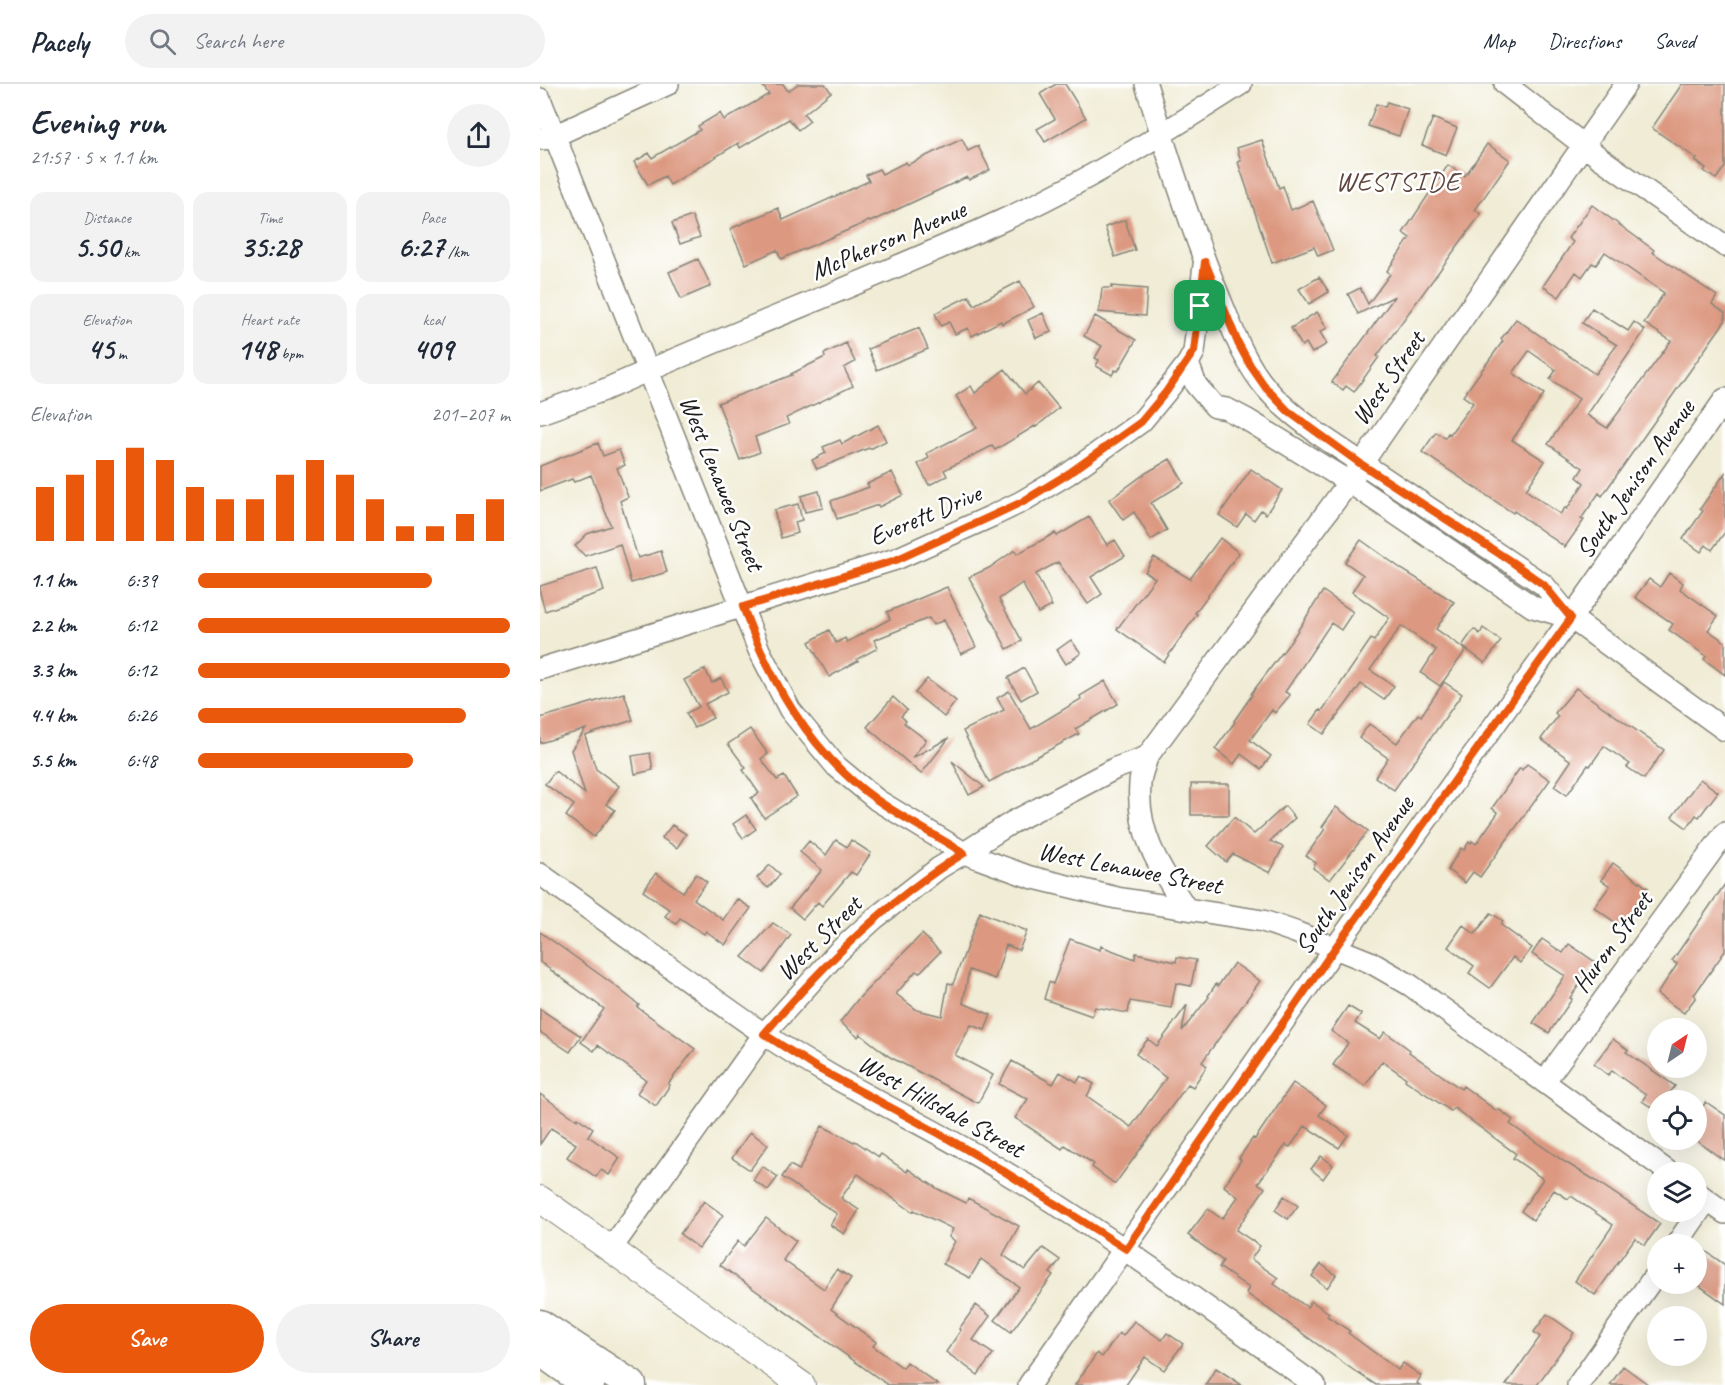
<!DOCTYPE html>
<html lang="en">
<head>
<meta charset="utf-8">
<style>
  :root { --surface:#fff; --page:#f2f2f3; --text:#1f2937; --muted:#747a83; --line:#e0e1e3; --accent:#ea580c }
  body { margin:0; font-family:Caveat,sans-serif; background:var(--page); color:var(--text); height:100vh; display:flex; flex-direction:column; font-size:22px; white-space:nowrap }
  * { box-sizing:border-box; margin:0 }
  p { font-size:20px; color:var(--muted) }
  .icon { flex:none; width:33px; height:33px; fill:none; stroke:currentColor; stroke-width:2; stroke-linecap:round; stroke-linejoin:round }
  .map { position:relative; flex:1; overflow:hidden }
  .panel { display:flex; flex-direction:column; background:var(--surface); width:540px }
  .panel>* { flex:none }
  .needle { width:39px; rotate:35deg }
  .buttons { position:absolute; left:1107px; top:934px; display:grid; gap:12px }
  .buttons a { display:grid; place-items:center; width:60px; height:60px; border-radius:50%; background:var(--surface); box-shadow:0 6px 24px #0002; font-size:30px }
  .pin { position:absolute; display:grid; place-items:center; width:51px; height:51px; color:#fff; margin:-26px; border-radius:12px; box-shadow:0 3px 9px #0006 }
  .round { display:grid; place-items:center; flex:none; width:63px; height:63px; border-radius:32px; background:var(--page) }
  .summary { display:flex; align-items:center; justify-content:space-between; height:102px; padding:0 30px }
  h1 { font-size:33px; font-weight:700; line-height:45px }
  .figures { display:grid; grid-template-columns:repeat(3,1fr); gap:9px; height:102px; padding:6px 30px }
  .figures div { display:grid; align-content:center; border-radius:15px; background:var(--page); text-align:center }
  .figures b { font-size:30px; font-weight:700 }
  .figures small { font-size:16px; font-weight:400 }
  .figures p { font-size:16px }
  .chart { height:168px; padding:12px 30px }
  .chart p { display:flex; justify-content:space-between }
  .chart svg { width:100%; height:108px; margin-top:6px; stroke:var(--accent); stroke-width:6 }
  .primary-button { display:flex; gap:12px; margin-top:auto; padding:12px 30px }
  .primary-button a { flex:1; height:69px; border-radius:36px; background:var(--accent); color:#fff; font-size:24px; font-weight:700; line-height:69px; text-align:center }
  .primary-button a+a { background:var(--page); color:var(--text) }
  ul { padding:0 30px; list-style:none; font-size:20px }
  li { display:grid; grid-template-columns:96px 72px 1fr; align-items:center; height:45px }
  li i { height:15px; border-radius:8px; background:var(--accent) }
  header { display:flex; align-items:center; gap:36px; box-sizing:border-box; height:84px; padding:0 30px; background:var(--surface); border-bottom:2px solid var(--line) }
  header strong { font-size:28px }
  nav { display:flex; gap:33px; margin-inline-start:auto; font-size:21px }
  .search { width:420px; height:54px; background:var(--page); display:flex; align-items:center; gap:15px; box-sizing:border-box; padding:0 21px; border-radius:33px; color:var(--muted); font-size:22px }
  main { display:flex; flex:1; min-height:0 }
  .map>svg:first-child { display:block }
  .building { fill:#dc9880; fill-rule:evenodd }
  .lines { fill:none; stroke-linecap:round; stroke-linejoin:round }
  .minor-casing { stroke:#868478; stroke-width:24 }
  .major-casing { stroke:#868478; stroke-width:28 }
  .highway-casing { stroke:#868478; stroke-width:33 }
  .minor { stroke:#fff; stroke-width:21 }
  .major { stroke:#fff; stroke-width:26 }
  .highway { stroke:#fff; stroke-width:30 }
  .route-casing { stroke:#fff; stroke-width:12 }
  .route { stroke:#ea580c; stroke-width:8 }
  .labels { text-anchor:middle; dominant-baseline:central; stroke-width:5; stroke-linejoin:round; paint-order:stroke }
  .street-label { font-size:26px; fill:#1c1c1c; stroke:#fff }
  .neighbourhood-label { font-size:27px; letter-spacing:1.5px; fill:#5f473f; stroke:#fff }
</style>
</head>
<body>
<header>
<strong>Pacely</strong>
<div class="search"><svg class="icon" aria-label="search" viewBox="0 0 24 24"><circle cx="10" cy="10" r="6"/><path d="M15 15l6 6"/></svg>Search here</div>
<nav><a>Map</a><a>Directions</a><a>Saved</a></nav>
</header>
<main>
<section class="panel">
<div class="summary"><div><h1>Evening run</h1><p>21:57 · 5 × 1.1 km</p></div><a class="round"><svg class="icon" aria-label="share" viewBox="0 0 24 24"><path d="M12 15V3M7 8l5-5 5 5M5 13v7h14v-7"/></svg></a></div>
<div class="figures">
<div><p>Distance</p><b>5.50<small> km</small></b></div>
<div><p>Time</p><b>35:28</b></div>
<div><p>Pace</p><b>6:27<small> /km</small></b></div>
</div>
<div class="figures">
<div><p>Elevation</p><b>45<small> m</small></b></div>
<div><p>Heart rate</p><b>148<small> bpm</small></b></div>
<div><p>kcal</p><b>409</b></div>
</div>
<div class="chart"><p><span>Elevation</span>201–207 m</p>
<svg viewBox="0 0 160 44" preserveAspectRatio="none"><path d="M5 44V22M15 44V17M25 44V11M35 44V6M45 44V11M55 44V22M65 44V27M75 44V27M85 44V17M95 44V11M105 44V17M115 44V27M125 44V38M135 44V38M145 44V33M155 44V27"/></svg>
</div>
<ul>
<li><b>1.1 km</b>6:39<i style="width:75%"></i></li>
<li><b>2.2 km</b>6:12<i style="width:100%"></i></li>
<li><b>3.3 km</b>6:12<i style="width:100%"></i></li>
<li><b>4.4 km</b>6:26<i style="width:86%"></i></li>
<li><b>5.5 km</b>6:48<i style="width:69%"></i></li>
</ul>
<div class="primary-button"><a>Save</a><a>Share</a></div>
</section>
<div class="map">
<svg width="1185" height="1301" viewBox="0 0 1185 1301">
  <rect width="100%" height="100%" fill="#fff"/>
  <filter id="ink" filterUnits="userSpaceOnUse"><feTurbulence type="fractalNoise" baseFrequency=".0167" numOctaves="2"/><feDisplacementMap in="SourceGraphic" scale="12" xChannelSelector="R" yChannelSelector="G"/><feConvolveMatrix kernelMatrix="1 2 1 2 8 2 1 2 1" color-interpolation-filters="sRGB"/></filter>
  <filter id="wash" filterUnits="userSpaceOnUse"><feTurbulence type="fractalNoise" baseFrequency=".008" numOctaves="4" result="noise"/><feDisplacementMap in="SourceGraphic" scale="24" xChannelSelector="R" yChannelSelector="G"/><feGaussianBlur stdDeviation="1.35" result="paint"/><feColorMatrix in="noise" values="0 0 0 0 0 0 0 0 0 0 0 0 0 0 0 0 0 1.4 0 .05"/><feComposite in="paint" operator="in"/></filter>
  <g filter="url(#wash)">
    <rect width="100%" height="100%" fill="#f0ecd5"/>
    <g id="blocks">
      <!-- building -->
      <path class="building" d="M221,0H243L248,7L258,0H285L291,8L264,30L270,37L258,46L249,35L200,64L198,59L130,101L125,92L108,101L94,78L109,69L112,74L160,46L158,42L180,29L184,36L229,10Z
        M516,0H525L546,34L505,58L497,45L515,35L500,10Z
        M1142,0H1185V83L1176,95L1164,87L1166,84L1155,77L1157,75L1112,44Z
        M847,18L868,25L859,52L828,42L836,20L845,23Z
        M893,34L917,44L906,71L882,61Z
        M422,55L428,67L438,62L450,86L429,96L427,93L330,138L329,137L241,175L237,166L206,180L190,145L238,124L243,136L329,97L326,91L339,85L342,90L366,78L367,81Z
        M722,56L739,104L743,102L751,126L773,117L793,166L778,172L774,163L732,179L698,78L701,77L697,64Z
        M947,60L970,76L935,126L941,130L837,272L839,273L814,308L806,302L803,306L792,298L855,212L818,230L808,210L820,204L828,220L850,190L847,187L870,154L863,149L908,81L925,92Z
        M1052,121L1114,166L1112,168L1177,212L1172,220L1185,229V237L1062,412L1059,409L1041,435L1044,436L1025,463L974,427L973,429L882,368L896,348L905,354L908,349L910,350L933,319L923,312L963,257L961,255L976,235L1055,290L1077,261L1042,239L1052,224L1088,247L1094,238L1105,246L1047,331L1067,344L1131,257L1104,239L1124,209L1065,168L1056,181L1052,179L1042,193L1036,188L1019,213L1003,202L1033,158L1028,154ZM989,267L1016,286L1010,295L1039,315L1008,360L1043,384L1037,393L1044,399L1027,425L1025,424L1020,430L986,406L1005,377L972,356L1004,310L973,289Z
        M152,132L160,153L140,160L132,139Z
        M585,136L595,166L575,173L565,143Z
        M158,175L171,202L141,215L129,188Z
        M779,193L789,208L769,220L759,205Z
        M480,197L494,223L462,240L461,237L432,252L428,244L415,250L409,238L401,242L395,229L429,212L434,221Z
        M571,202L607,205L605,232L558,228L560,223L562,204H572Z
        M777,228L787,244L780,248L787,260L772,269L766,259L762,262L751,244Z
        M503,229L511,248L496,254L488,236Z
        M555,232L596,256L578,287L575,286L572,291L556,282L559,276L555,274L562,262L544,252Z
        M379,244L388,265L337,286L328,265Z
        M306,259L315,278L304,284L313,302L246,334L249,340L215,353L220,368L200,376L178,319L252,291L251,290L285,273L284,270Z
        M465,285L485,310L498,299L519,324L496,343L495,342L455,366L452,362L404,386L407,392L389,401L378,380L389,374L387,369L437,344L416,312L431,302L435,309Z
        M338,341L346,357L330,365L329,364L277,385L272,376L286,369L283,363L300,356L302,360Z
        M58,359L63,372L79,366L85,381L77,384L88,413L80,417L98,474L121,467L127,488L91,499L80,460L45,472L35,462L47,450L71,442L51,391L34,398L32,395L0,407V382Z
        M630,375L644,399L611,419L627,446L611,456L594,428L583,436L569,416L606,389Z
        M711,385L742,406L726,430L721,426L714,436L706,430L697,443L679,431Z
        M352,388L363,411L339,423L338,421L297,435L291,417L329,403L327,400Z
        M1185,389V448L1172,466L1166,461L1161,468L1143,455L1163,427L1160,425Z
        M279,407L283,424L265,428L261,412Z
        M258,420L262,436L255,438L258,449L241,454L234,426Z
        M549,433L567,461L575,456L585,472L551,493L562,510L548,520L518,478L496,490L512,522L498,529L482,499L459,515L482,557L467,565L429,493L449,484L475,466L477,470L515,449L517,452Z
        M680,454L699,469L655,529L657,530L624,578L577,545L615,494L605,488L614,473L650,495Z
        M821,456L863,486L914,518L896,545L926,566L900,602L881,589L896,566L861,542L830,586L854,602L844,616L821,600L784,650L770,640L780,626L782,627L831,555L834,557L849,534L812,508L823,491L805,478Z
        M57,484L64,507L5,527L0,509V502Z
        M1129,489L1143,499L1140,505L1178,532L1168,546L1185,558V591L1164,575L1166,572L1129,546L1133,540L1095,513L1109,495L1120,503Z
        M407,503L436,563L421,570L404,536L393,541L389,534L334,556L338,564L317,575L318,577L289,593L269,558L289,546L296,559L305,554L307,558L350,535L347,528Z
        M783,507L813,528L801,546L791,539L745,608L750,611L735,629L732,626L710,656L731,672L721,685L701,670L694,680L675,665L695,638L694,637L712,611L711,610L751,557Z
        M943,544L961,557L945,579L922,562L934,545L940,550Z
        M531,556L541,569L526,580L517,566Z
        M484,584L497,607L481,616L468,594Z
        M165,585L172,599L181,594L188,608L165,620L173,634L154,644L146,629L159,623L144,596Z
        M387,595L416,617L404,633L375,609Z
        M565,597L578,620L535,645L539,650L449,698L423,647L464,626L457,614L469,607L491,645L541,615L540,612Z
        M904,598L922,610L854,706L835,693L848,674L819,654L829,640L857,659L878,630L881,632Z
        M1036,604L1124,666L1104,695L1087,683L1090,680L1064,662L1050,682L1048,681L1027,711L1014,702L1031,677L1001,655L1018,632L1015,629Z
        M84,609L93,636L45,652L56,685L79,702L66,720L75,726L54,753L26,732L34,721L5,700L15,687L45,710L31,666L46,645L0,659V634Z
        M353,613L367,626L361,632L366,637L364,639L386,656L372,674L409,654L381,690L327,643Z
        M210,645L228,670L221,675L237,696L244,692L257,712L224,734L211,714L219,709L203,686L206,684L188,660Z
        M110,669L113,686L95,690L92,672Z
        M412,677L444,703L429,711Z
        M987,680L1010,696L940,793L933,788L925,799L908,786L911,780L921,764L924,766L929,758L931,759L932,757L936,760L958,729L952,724L980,684L982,686Z
        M1160,695L1178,708L1159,733L1156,731L1147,744L1132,733Z
        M651,700H689V731H651Z
        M745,722L755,734L730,757L743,763L730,789L693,770L686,778L668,762L694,733L714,750Z
        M796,723L828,747L790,796L773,784L776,779L766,772L785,745L782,743Z
        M206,731L216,745L203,754L193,740Z
        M132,741L146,750L137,764L122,754Z
        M296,756L307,763L311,756L331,769L316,791L311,788L282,822L278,818L263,835L250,824L282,786L260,768L269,757L286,771Z
        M1073,779L1108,804L1080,842L1054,823L1070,802L1061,796Z
        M230,781L240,790L228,804L217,794Z
        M116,789L143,808L156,790L167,798L154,815L183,836L197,815L211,824L185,861L166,847L164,850L140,834L136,840L125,832L130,826L103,807Z
        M1185,800V867L1154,911L1156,913L1144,929L1117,910L1136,882L1137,880L1132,877Z
        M440,828L487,847L479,866L466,861L455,895L429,886L423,919L451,931L445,946L431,941L415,971L453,991L438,1019L350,973L320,950L318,953L300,938L318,915L382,850L400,868L379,889L376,887L356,910L377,926L402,932L408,899L413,900Z
        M951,829L963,837L961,841L992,864L980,879L973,873L950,904L929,889L934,882L908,863L923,841L935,850Z
        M233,839L251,851L224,889L202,873Z
        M0,848L73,900L99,921L97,923L155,965L128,1000L130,1001L116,1022L97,1009L106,996L58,961L54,967L41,958L64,925L0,878Z
        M530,855L560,866L561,862L595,875L596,869L636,878L637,873L656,876L651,902L636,899L631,924L590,917L588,929L555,923L552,932L504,915L509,898L513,900Z
        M1002,855L1023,869L1029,860L1055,878L1030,914L1032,915L1009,949L993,939L1025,892L992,870Z
        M694,879L720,897L662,978L667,982L653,1003L648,1000L575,1100L552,1083L554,1080L525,1061L522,1065L475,1034L488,1015L459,1000L472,977L513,1000L520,988L537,998L541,992L554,1000L547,1012L591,1043L626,994L596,970L608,955L617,962L647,921L642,947L669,913L668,912L676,900L678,902Z
        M808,922L821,930L815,939L840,955L845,948L870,966L869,968L921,1005L923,1002L957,1027L958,1025L973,1036L970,1040L1025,1078L1053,1095L1120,1140L1105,1161L1095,1154L1055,1211L1035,1197L1073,1141L1031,1112L1028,1115L1014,1106L993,1136L981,1127L1003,1095L973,1074L976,1070L914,1024L911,1027L865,996L866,994L842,977L825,1002L793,981L808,959L791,947Z
        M0,925L41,952L30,968L0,948Z
        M1073,955L1088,966L1086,968L1135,1002L1124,1017H1118L1114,1025L1102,1017L1106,1011L1103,1009L1072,987L1068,991L1054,980Z
        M753,999L786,1021L779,1031L808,1051L799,1064L765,1042L750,1063L746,1061L718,1099L725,1104L696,1146L720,1162L711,1175L738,1194L734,1200L767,1223L771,1217L789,1229L787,1232L810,1247L808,1249L858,1286L863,1279L881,1292L877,1299L880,1301H836L816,1288L706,1209L709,1204L679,1183L683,1177L648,1151L668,1125L682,1135L698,1113L684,1102L701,1076L699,1074L713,1054L715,1055Z
        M0,1010L37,1036L38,1034L53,1044L48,1052L80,1074L69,1091L61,1086L56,1093L27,1073L36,1060L11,1044L0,1060Z
        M1166,1018L1185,1031V1077L1156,1056H1158L1156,1032Z
        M282,1042L314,1058L315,1057L339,1073L341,1070L367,1088L368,1085L398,1105L426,1119L428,1114L479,1142L463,1171L485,1186L503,1164L520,1176L510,1189L513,1191L471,1248L455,1236L479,1203L441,1175L430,1194L403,1180L415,1157L409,1153L413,1145L374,1126L373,1128L318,1090L301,1114L319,1126L304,1150L290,1141L297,1130L242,1093L250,1081L259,1086Z
        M210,1048L228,1061L210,1086L192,1074Z
        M781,1072L793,1081L783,1095L771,1085Z
        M222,1082L238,1093L228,1106L213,1096Z
        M744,1112L758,1122L748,1135L735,1126Z
        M164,1117L183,1131L159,1164L140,1150Z
        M226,1134L256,1157L243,1176L284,1205L297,1185L311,1194L291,1225L336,1258L333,1262L363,1284L367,1278L398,1301H348L180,1181L198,1157L204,1162Z
        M1164,1166L1185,1181V1220L1156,1199V1177Z
        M781,1180L796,1191L787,1204L772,1192Z
        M436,1221L450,1232L433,1256L453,1270L438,1291L406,1268L421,1246L419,1245Z
        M1007,1230L1034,1249L997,1301H966L1000,1253L994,1248Z
        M594,1237L622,1256L627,1249L643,1260L624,1286L605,1273L586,1301H535L557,1269L562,1273L579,1249L583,1252Z
        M1083,1282L1109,1301H1070Z
        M676,1284L702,1301H665Z"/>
    </g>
  </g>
  <g filter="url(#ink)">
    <use href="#blocks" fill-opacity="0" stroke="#868478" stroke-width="1.5"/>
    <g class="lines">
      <defs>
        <path id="minor" d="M606,0C628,73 651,145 680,215C693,246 704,278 726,304C741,322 759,335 777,349L1004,501L1031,534L1185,646
          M965,0L1060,74L1185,162
          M0,15L219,566L250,626L296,682L337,716L424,769L490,793L577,814L723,837L755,848L830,878L870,901L1130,1089
          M2,55L14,52L128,0
          M648,279L656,301L675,323L687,325L706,335L809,398L993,523L1031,534
          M0,329L64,306C195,247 330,197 461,137C545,99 623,50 701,0
          M0,585L356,475L452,432L481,418L528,390L601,338L626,308L648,279L654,268L664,181
          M607,673C605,681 600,691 600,700C596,749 620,784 645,823
          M0,790C75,843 149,898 224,950C300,1002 385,1039 463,1087C571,1152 672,1227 775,1301
          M1004,998L1185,749
          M1156,1108L1185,1129
          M1136,1161L1167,1116
          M71,1165L224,950L298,868L334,835L399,784L424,769L471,739L576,684L607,673L809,398L1086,0
          M489,1301L795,864L1031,534L1185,315
          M1038,1301L1118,1187"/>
        <path id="major" d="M0,1115L262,1301"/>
        <path id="highway" d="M0,1241L91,1301
          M0,1266L49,1301"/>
      </defs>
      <!-- minor casing -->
      <use href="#minor" class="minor-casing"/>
      <!-- major casing -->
      <use href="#major" class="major-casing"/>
      <!-- highway casing -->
      <use href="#highway" class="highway-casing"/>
      <!-- minor -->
      <use href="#minor" class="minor"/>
      <!-- major -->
      <use href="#major" class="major"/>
      <!-- highway -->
      <use href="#highway" class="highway"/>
    </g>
  </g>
  <g class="lines" filter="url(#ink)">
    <defs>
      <path id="route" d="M665,178L698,259L710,281L726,304L749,328L821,380L972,478L1004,501L1031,534L795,864L586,1165L462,1086L400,1050L277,984L224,950C283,881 346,817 424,769C395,751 365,735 337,716C271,670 230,598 203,523L356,476L452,432L482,418L528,390L601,338L626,308L654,267Z"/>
    </defs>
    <!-- route casing -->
    <use href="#route" class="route-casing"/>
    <!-- route -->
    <use href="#route" class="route"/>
  </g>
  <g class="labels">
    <!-- street labels -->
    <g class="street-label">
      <text transform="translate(348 156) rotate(-23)">McPherson Avenue</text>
      <text transform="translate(848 294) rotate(-55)">West Street</text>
      <text transform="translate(1095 395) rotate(-55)">South Jenison Avenue</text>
      <text transform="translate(182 399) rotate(68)">West Lenawee Street</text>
      <text transform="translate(385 431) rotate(-23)">Everett Drive</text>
      <text transform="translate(590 784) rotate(11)">West Lenawee Street</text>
      <text transform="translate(814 791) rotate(-55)">South Jenison Avenue</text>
      <text transform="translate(279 854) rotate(-45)">West Street</text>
      <text transform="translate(1072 858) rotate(-54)">Huron Street</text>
      <text transform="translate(401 1022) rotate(29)">West Hillsdale Street</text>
    </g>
    <!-- neighbourhood labels -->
    <g class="neighbourhood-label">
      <text x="858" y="97">WESTSIDE</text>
    </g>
  </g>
</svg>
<div class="buttons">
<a><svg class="needle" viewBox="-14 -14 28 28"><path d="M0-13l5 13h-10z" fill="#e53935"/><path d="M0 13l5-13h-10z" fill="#747a83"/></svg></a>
<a><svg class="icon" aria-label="locate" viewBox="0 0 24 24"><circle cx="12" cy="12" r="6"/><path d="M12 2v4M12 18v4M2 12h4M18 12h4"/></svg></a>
<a><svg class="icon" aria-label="layers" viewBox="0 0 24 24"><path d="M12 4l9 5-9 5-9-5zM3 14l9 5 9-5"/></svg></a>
<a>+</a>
<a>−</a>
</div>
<div class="pin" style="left:660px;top:222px;background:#1e9e55"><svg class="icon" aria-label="arrive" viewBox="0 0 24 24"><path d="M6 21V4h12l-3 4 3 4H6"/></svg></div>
</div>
</main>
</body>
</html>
